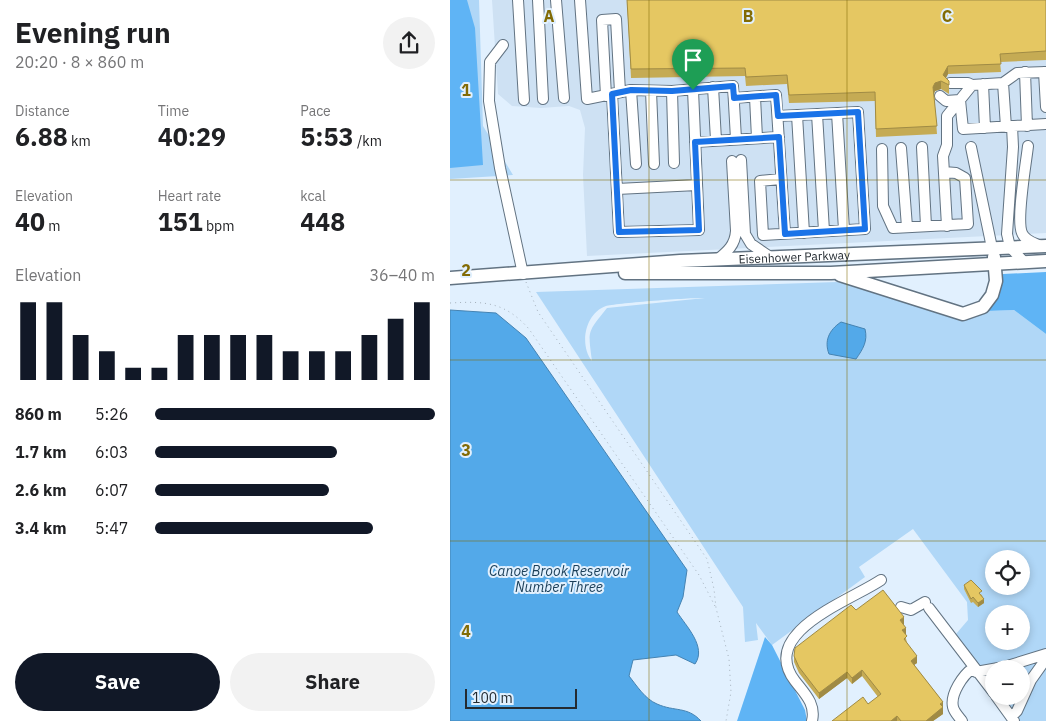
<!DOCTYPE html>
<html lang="en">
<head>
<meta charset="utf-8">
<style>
  :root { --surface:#fff; --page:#f2f2f2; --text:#202124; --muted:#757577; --accent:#111827 }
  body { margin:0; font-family:"IBM Plex Sans",sans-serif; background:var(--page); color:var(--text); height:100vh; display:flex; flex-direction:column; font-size:19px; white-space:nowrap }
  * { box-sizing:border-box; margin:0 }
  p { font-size:16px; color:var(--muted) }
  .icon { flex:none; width:28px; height:28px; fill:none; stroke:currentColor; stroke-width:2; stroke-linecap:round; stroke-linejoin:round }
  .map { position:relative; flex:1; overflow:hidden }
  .details { display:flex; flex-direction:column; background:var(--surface); width:450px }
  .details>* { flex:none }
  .buttons { position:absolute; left:535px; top:550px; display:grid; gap:10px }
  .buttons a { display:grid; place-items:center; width:45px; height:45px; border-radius:50%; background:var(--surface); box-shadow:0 2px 8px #0003; font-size:25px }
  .scale { position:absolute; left:15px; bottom:12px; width:112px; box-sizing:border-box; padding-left:5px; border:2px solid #242b31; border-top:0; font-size:14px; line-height:18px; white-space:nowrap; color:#242b31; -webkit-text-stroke:4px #e1f0fe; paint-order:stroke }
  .pin { position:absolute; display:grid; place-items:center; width:42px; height:42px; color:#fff; margin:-51px -21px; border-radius:50% 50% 50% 0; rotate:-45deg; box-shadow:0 0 5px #0007 }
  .pin .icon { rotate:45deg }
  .round { display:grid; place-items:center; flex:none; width:52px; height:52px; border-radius:26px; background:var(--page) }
  .head { display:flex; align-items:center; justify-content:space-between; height:85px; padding:0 15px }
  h1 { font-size:28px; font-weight:700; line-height:38px }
  .stats { display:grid; grid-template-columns:repeat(3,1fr); gap:8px; height:85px; padding:5px 15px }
  .stats div { display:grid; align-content:center }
  .stats b { font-size:25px; font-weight:700 }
  .stats small { font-size:14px; font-weight:400 }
  .stats p { font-size:14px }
  .chart { height:140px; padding:10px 15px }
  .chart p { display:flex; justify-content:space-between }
  .chart svg { width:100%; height:90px; margin-top:5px; stroke:var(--accent); stroke-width:6 }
  .primary-button { display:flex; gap:10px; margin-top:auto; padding:10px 15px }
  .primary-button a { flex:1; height:58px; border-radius:30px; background:var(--accent); color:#fff; font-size:20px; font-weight:700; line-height:58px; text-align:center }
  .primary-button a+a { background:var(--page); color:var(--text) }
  ul { padding:0 15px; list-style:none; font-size:16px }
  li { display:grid; grid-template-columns:80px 60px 1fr; align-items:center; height:38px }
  li i { height:12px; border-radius:6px; background:var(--accent) }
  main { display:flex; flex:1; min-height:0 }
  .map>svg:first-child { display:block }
  .built { fill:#cee1f3 }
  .green { fill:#b0d7f7; fill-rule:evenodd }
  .forest { fill:#5fb4f5 }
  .water { fill:#53a9e9; stroke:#4583b2 }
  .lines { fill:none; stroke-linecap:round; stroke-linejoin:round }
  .minor-casing { stroke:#627382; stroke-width:12 }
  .major-casing { stroke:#627382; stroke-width:15 }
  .path { stroke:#a5b1bc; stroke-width:1; stroke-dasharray:1 4; stroke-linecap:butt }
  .minor { stroke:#fff; stroke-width:10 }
  .major { stroke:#fff; stroke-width:12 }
  .wall { fill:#c5ab54 }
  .shaded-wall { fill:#a08b45 }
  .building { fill:#e5c762; stroke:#a08b45 }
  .route-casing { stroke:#fff; stroke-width:10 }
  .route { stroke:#1a73e8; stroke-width:6 }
  .grid { fill:none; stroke:#826b05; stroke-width:1; stroke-opacity:0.55 }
  .labels { text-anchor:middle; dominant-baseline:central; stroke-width:4; stroke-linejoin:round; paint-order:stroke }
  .street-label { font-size:12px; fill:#242b31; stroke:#e1f0fe }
  .water-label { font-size:14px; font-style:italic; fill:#1b3f59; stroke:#e1f0fe }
  .grid-label { font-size:16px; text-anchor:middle; font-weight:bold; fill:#826b05; stroke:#e1f0fe; stroke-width:4; stroke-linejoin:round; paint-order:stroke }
</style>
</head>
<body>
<main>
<section class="details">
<div class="head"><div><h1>Evening run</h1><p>20:20 · 8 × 860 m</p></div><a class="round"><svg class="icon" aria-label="share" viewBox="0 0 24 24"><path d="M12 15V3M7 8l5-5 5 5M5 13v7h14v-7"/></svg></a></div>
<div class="stats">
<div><p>Distance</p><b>6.88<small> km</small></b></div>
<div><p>Time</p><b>40:29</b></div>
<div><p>Pace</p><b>5:53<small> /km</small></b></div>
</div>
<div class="stats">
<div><p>Elevation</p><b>40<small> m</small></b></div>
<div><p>Heart rate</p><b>151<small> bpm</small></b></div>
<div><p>kcal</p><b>448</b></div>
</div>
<div class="chart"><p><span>Elevation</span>36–40 m</p>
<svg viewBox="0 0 160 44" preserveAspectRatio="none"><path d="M5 44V6M15 44V6M25 44V22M35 44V30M45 44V38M55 44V38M65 44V22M75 44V22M85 44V22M95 44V22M105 44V30M115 44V30M125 44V30M135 44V22M145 44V14M155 44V6"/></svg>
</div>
<ul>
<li><b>860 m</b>5:26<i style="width:100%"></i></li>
<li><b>1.7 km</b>6:03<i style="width:65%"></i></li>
<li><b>2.6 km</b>6:07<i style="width:62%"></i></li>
<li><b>3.4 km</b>5:47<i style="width:78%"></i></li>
</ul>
<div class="primary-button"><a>Save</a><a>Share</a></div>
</section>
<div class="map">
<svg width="596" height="721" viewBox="0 0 596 721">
  <rect width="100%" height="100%" fill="#e1f0fe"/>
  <!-- built -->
  <path class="built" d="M42,0H596V233L137,256L133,175L135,128L130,110L119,106L91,108L62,106L48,94Z"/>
  <!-- green -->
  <path class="green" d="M0,0H29L33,126L63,175L0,179Z
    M387,282L419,289L502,318L537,311L564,310L596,334V721H568L551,696H571V669H544V687L506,634L518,620L517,602L463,529L409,567L415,577L322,645L306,623L308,640L295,642L293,607L86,292ZM255,298L157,308C137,333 138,330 142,361C129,345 135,313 156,306C165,303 247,297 255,298ZM544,559H571V586H544ZM544,614H571V641H544Z"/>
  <!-- forest -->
  <path class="forest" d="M0,0H17L25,28L33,165L0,168Z
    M596,272V334L564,310L537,311L553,274Z
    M315,637L322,645L355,710L357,721H287Z"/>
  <!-- water -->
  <path class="water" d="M0,310L46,313L76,338L237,570L233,597L227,612C236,626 257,647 245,664L226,655L183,660L179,676C187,686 195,699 207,704C225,712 237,706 251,721H0Z
    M391,322L415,329C418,341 413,349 406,359L379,354C374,341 379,330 391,322Z"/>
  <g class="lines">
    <defs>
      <path id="minor" d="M68,0L74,100
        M88,0L93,99
        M106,0L114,98
        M130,0L137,99L181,90L222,91L283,86L286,139
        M53,45L40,62L39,101L50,168L73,274
        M575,72L577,126
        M594,72L596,107
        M500,83H518L522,85
        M553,83L556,127
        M533,84L535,128
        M263,87L266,140
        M181,90L186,164
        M201,91L204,164
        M222,91L224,163
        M162,94L169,232L249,230L243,90
        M156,96L152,20L166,19L170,92
        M490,96L496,101L510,100L513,129L596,124
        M305,97L307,138
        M284,98L326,95L335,234
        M387,113L394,230
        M367,114L374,231
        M347,115L354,233
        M328,116L408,112L415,229L313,235L310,181L331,179
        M562,126L563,147L557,234L560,247L574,262
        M245,142L329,137
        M578,146C576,164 566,220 572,233C575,241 585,243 591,246
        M472,147L476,226
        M521,147L542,248
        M451,148L457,227
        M432,149L433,206L443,228L518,224L515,178L506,173L494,172
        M291,160L295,234L301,244L320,257
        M167,189L247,185
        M497,226L493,156L497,145V116L522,85L553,83L567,73L596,72
        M267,260C278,251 285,245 286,231L282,161
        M451,607L461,610L475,602
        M479,608L544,693
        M526,672L554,667L596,654
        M546,696L564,721
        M561,717L567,711L581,680L596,659
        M362,721C366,704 355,694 345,681C308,632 400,601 431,580
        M512,721C509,717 504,712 503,707C500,694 513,675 523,668"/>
      <g id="major">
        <path d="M175,273H381L596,261"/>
        <path d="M390,275L513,314L533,307L542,295L546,281L544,257"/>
        <path id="s1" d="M0,278L230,261L596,246"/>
      </g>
    </defs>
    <!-- minor casing -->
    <use href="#minor" class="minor-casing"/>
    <!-- major casing -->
    <use href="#major" class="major-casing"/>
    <!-- path -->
    <path class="path" d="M76,282L88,312L257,559L264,589L266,608L279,659L281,692L276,721
      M0,303C35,301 55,302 79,329L249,575L266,608"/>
    <!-- minor -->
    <use href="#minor" class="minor"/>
    <!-- major -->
    <use href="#major" class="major"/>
  </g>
  <!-- wall -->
  <path class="wall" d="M177,0H596V60L550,62L551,72L498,74L496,78L499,81V94L491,89L485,91L484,94L487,134L426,137L425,101L339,103L337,84L296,86L295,76L181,78Z
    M514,585L532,595L534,603L528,607L523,602L521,603L514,589Z
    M406,610L454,624H453L456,634H455L457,643L467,663L464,665L493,702V714L483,721H382L418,704L428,697L412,676L402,684L397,678L369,699L349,673L344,662V656Z"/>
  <!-- shaded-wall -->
  <path class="shaded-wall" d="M498,66V74L493,83V75Z
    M491,81V89L485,91L483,95V87L485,83Z
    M534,599V603L528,607V603Z
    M454,617V624L450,627V620Z
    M456,628V634L452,637V630Z
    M467,656V663L461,667V661Z
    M412,670V676L402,684V678Z
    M397,672V678L369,699V693Z
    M493,702V714L483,721H475Z
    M447,716V721H441Z"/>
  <!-- building -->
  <path class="building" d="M177,0H596V51L550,54L551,64L498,66L493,75L499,81V85L491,81L485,83L483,87L487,126L426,129L425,92L339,95L337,75L296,77L295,68L181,69Z
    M521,580L532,591L529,593L534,599L528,603L523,597L521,599L514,585Z
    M433,590L454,617L450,620L456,628L452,630L457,636L454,639L467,656L461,661L493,702L490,704L493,707L476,721H451L447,716L441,721H382L413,697L418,704L431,694L412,670L402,678L397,672L369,693L349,667L344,656L345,648L401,605L406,610Z"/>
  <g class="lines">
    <defs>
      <path id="route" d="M283,86L284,98L326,95L328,116L408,112L415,229L335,234L329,137L245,142L249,230L169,232L162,94L181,90L222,91Z"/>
    </defs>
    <!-- route casing -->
    <use href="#route" class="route-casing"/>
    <!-- route -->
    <use href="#route" class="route"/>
  </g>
  <!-- grid -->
  <path class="grid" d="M199,0V721M397,0V721M0,180H596M0,360H596M0,541H596"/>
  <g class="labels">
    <!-- street labels -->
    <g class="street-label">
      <text stroke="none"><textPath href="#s1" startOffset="345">Eisenhower Parkway</textPath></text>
    </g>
    <!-- water labels -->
    <g class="water-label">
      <text x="109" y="571">Canoe Brook Reservoir<tspan x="109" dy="16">Number Three</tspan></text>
    </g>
  </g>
  <g class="grid-label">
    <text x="99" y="22">A</text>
    <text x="298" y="22">B</text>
    <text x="497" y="22">C</text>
    <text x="16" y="96">1</text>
    <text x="16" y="276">2</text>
    <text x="16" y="456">3</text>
    <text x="16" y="637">4</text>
  </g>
</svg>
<div class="buttons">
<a><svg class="icon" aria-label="locate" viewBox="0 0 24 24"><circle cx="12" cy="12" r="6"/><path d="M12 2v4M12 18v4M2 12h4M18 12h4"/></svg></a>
<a>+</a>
<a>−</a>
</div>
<div class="scale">100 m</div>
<div class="pin" style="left:243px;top:90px;background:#1e9e55"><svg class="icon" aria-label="arrive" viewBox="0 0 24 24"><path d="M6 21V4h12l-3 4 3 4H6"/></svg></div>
</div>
</main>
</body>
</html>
